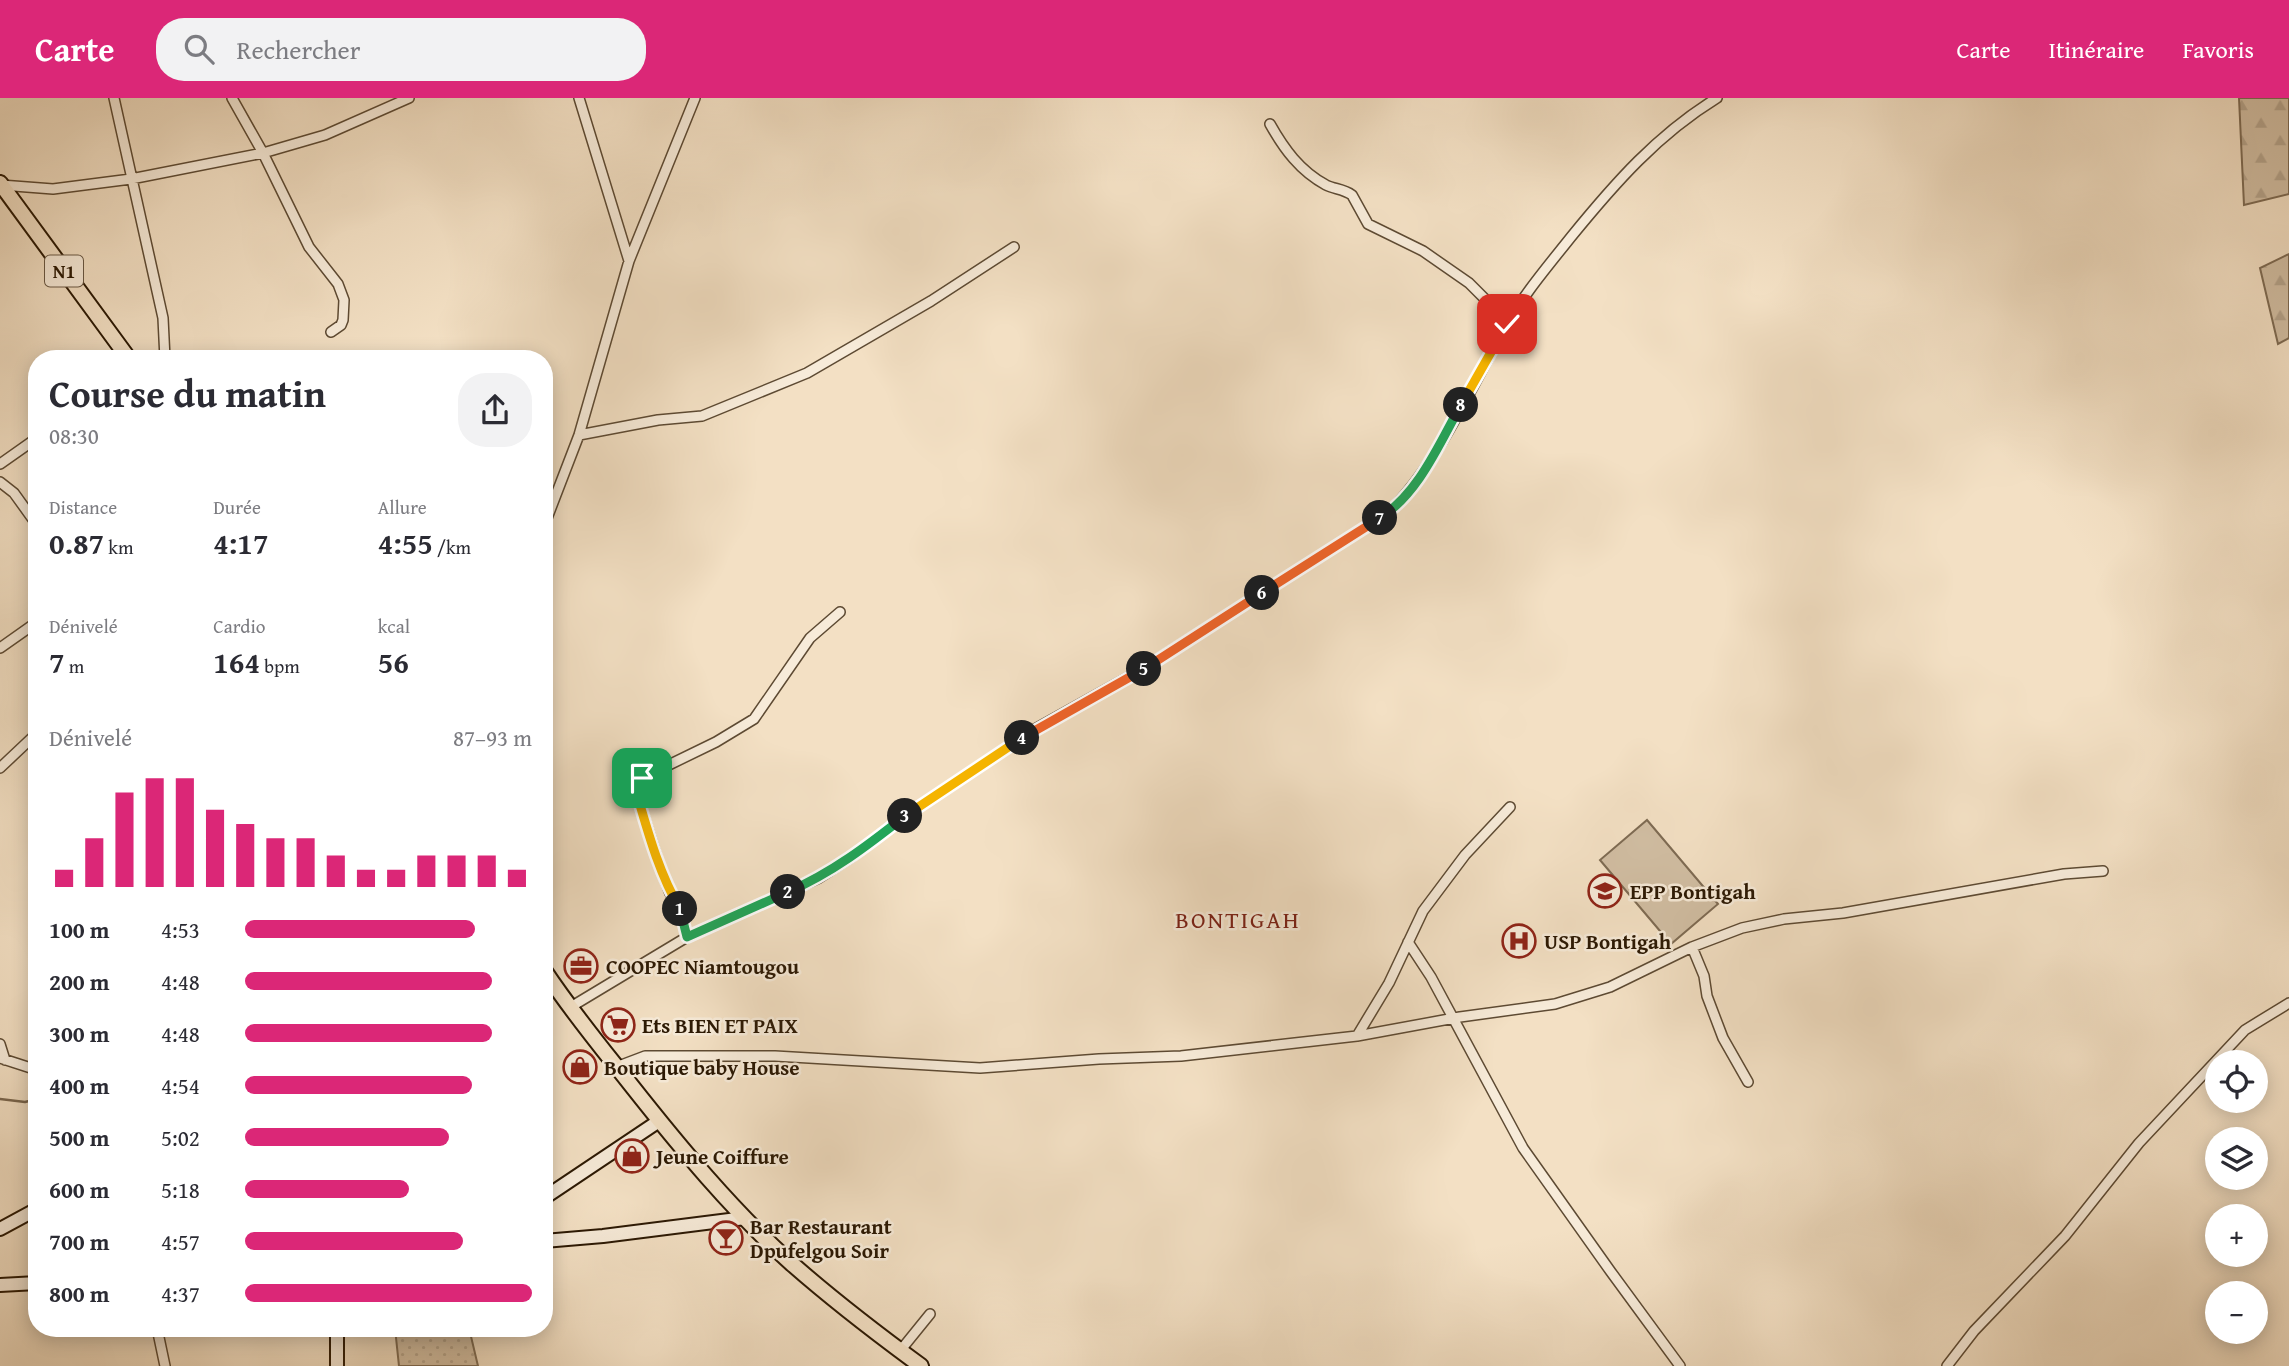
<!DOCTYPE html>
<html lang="fr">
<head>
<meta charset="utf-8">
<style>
  :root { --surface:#fff; --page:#f2f2f3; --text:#2b2b33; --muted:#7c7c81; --accent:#db2777 }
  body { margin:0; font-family:"Gentium Book Plus",serif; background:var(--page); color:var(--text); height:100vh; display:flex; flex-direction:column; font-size:26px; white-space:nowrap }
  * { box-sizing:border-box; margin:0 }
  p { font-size:23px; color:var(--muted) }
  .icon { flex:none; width:38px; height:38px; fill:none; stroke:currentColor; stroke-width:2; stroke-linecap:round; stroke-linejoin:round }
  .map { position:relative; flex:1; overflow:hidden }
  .side { position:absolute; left:28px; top:252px; width:525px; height:987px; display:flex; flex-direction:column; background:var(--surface); border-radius:28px; box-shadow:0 4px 18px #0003 }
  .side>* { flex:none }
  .buttons { position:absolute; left:2205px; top:952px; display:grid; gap:14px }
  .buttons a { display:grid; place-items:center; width:63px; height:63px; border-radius:50%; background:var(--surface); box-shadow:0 4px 18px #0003; font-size:35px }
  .pin { position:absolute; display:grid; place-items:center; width:60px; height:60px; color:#fff; margin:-30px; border-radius:14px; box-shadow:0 4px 10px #0006 }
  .km { position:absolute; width:35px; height:35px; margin:-18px; border-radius:50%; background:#222; color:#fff; font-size:19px; line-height:35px; text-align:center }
  .round { display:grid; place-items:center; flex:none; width:74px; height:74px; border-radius:28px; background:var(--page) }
  .summary { display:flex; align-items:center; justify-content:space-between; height:119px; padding:0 21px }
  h1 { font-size:38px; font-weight:700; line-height:52px }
  .stats { display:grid; grid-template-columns:repeat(3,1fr); gap:10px; height:119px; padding:7px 21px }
  .stats div { display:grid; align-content:center }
  .stats b { font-size:30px; font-weight:700 }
  .stats small { font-size:19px; font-weight:400 }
  .stats p { font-size:19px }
  .chart { height:196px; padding:14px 21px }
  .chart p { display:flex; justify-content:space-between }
  .chart svg { width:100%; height:126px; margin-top:7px; stroke:var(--accent); stroke-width:6 }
  ul { padding:0 21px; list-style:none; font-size:23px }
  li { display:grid; grid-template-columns:112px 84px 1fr; align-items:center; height:52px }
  li i { height:18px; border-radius:9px; background:var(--accent) }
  header { display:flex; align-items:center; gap:42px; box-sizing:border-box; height:98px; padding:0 35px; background:var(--accent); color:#fff }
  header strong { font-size:33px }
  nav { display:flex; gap:38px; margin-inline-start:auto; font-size:24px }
  .search { width:490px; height:63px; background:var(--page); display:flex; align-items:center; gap:18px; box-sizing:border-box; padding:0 24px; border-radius:28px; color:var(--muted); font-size:26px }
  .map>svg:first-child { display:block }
  .forest { fill:url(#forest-firs); stroke:#7e6b53; stroke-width:2 }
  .park { fill:url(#park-dots); stroke:#7e6b53; stroke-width:2 }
  .garden { fill:#d1bea3; stroke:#7e6b53; stroke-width:2 }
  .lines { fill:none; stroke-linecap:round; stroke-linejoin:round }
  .stream { stroke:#7a674f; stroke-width:2.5 }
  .minor-casing { stroke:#5d4a33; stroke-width:12 }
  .secondary-casing { stroke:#2b1803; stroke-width:16 }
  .trunk-casing { stroke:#2b1803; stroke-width:18 }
  .minor { stroke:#f7ebd9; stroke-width:9 }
  .secondary { stroke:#f7ebd9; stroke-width:12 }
  .trunk { stroke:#f3e0c4; stroke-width:14 }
  .split-1-casing { stroke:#fff; stroke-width:14 }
  .split-2-casing { stroke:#fff; stroke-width:14 }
  .split-3-casing { stroke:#fff; stroke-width:14 }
  .split-4-casing { stroke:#fff; stroke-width:14 }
  .split-5-casing { stroke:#fff; stroke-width:14 }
  .split-6-casing { stroke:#fff; stroke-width:14 }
  .split-7-casing { stroke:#fff; stroke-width:14 }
  .split-8-casing { stroke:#fff; stroke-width:14 }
  .split-9-casing { stroke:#fff; stroke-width:14 }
  .split-1 { stroke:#f5b400; stroke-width:9 }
  .split-2 { stroke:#22a559; stroke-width:9 }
  .split-3 { stroke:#22a559; stroke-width:9 }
  .split-4 { stroke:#f5b400; stroke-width:9 }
  .split-5 { stroke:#f0652b; stroke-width:9 }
  .split-6 { stroke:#f0652b; stroke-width:9 }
  .split-7 { stroke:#f0652b; stroke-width:9 }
  .split-8 { stroke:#22a559; stroke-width:9 }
  .split-9 { stroke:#f5b400; stroke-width:9 }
  .labels { text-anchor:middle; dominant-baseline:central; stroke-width:5; stroke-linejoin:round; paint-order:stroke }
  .shield { fill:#f7ebd9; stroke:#685743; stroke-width:2 }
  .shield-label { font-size:19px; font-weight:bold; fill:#2b1803 }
  .poi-label { font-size:21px; font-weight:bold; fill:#2b1803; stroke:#f7ebd9; text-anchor:start }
  .quarter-label { font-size:24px; letter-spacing:2px; fill:#7a1f14; stroke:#f7ebd9 }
</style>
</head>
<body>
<header>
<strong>Carte</strong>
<div class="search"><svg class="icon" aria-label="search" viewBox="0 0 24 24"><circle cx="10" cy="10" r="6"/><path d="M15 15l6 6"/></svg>Rechercher</div>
<nav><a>Carte</a><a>Itinéraire</a><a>Favoris</a></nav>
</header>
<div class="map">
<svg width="2289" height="1268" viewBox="0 0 2289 1268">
  <defs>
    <pattern id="forest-firs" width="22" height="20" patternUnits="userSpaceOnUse" patternTransform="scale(1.75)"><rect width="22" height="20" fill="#d1bea3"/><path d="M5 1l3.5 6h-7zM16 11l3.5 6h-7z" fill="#b4a38b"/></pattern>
    <pattern id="park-dots" width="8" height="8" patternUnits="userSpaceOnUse" patternTransform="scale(1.75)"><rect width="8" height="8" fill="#d1bea3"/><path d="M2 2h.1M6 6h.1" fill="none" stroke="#b4a38b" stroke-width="1.8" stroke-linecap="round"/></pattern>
  </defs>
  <rect width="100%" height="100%" fill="#f3e0c4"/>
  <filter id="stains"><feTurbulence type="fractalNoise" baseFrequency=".00286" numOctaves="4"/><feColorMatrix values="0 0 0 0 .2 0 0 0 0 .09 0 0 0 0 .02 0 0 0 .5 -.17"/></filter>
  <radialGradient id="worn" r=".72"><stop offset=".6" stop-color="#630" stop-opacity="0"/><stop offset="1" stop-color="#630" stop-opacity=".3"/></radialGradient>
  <!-- forest -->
  <path class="forest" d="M2239,0H2289V96L2244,107Z
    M2289,156V240L2278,246L2260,170Z"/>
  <!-- park -->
  <path class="park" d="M395,1230H469L478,1268H399Z"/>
  <!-- garden -->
  <path class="garden" d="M1647,722L1718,806L1671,846L1600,762Z"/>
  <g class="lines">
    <!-- stream -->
    <path class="stream" d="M0,1001L25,1004L37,1001"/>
    <defs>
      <path id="minor" d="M114,0L163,220L165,261
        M232,0L263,55L309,149L338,186L344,202L343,222L341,227L331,234
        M579,0L629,163
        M1270,26C1284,51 1300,73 1326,87C1334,91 1344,91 1352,97L1368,126L1423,153L1469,185L1496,212L1511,220
        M1,87L53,91L131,81L263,55L325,37L409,0
        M579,337L658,322L702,318L807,275L931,203L1014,149
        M0,366L37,340
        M0,384L14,395L37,427
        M544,428L579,337L629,163L695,0
        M0,550L37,524
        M0,670L37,635
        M687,839L682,816L670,795L659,766L638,700L637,690L642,680L716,644L754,621L810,540L840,514
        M1408,844L1431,879L1523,1050L1611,1174L1680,1268
        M1692,849L1704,878L1707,898L1723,940L1748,984
        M569,910L687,839L819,780L850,760L908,716L1035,631L1141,572L1389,414C1437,367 1471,289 1505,230C1523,197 1548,168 1571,139C1615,85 1657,37 1717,0
        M1357,938L1389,885L1423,813L1465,757L1510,709
        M0,946L5,962
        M0,960L37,972
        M616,969L645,958H775L980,970L1099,961L1181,958L1357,938L1460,919L1555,906L1610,889L1692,849L1742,830L1784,821L1843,815L2064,776L2103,773
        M157,1230L165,1268
        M900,1253L930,1216
        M1947,1268L1974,1233L2065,1138L2139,1045L2245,932L2289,905"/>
      <path id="secondary" d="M544,1100L659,1023
        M0,1131L37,1111
        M544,1143L603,1138L745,1120
        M0,1187L37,1185
        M337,1268V1230"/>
      <path id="trunk" d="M0,85L129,261
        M544,872C571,913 601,949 631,987C680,1049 732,1112 791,1165C833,1202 876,1235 921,1268"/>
    </defs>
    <!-- minor casing -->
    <use href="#minor" class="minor-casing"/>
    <!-- secondary casing -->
    <use href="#secondary" class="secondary-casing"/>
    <!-- trunk casing -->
    <use href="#trunk" class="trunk-casing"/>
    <!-- minor -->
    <use href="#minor" class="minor"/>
    <!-- secondary -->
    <use href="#secondary" class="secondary"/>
    <!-- trunk -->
    <use href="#trunk" class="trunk"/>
  </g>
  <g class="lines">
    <defs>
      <path id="split-1" d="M642,680L637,690L638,700C649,738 660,777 680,811"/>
      <path id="split-2" d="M680,811L687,839L788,794"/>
      <path id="split-3" d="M788,794C833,774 867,748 905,718"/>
      <path id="split-4" d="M905,718L1022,640"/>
      <path id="split-5" d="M1022,640L1144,571"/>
      <path id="split-6" d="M1144,571L1262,495"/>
      <path id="split-7" d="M1262,495L1380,420"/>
      <path id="split-8" d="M1380,420C1419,395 1439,346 1461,307"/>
      <path id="split-9" d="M1461,307L1507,226"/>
    </defs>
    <!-- split-1 casing -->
    <use href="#split-1" class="split-1-casing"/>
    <!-- split-2 casing -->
    <use href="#split-2" class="split-2-casing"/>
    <!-- split-3 casing -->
    <use href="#split-3" class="split-3-casing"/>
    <!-- split-4 casing -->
    <use href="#split-4" class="split-4-casing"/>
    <!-- split-5 casing -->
    <use href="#split-5" class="split-5-casing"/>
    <!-- split-6 casing -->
    <use href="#split-6" class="split-6-casing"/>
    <!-- split-7 casing -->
    <use href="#split-7" class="split-7-casing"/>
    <!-- split-8 casing -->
    <use href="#split-8" class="split-8-casing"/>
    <!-- split-9 casing -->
    <use href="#split-9" class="split-9-casing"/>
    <!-- split-1 -->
    <use href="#split-1" class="split-1"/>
    <!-- split-2 -->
    <use href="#split-2" class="split-2"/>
    <!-- split-3 -->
    <use href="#split-3" class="split-3"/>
    <!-- split-4 -->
    <use href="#split-4" class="split-4"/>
    <!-- split-5 -->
    <use href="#split-5" class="split-5"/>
    <!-- split-6 -->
    <use href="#split-6" class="split-6"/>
    <!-- split-7 -->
    <use href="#split-7" class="split-7"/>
    <!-- split-8 -->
    <use href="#split-8" class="split-8"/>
    <!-- split-9 -->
    <use href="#split-9" class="split-9"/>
  </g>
  <!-- icons -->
  <defs>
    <symbol id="school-ring" viewBox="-11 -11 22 22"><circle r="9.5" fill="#f7ebd9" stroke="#8f2418" stroke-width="1.5"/><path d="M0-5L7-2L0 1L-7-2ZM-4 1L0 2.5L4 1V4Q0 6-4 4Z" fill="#8f2418"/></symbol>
    <symbol id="hospital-ring" viewBox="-11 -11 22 22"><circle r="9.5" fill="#f7ebd9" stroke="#8f2418" stroke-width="1.5"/><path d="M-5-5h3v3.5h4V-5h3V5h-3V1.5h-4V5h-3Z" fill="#8f2418"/></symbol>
    <symbol id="office-ring" viewBox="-11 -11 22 22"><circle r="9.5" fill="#f7ebd9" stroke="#8f2418" stroke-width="1.5"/><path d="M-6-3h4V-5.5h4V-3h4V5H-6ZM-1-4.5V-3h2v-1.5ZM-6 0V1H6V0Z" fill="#8f2418"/></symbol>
    <symbol id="supermarket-ring" viewBox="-11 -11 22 22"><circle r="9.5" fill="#f7ebd9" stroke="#8f2418" stroke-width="1.5"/><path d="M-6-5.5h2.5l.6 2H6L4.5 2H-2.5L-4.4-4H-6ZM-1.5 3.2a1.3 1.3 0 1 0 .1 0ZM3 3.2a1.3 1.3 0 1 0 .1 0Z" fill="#8f2418"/></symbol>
    <symbol id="shop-ring" viewBox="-11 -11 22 22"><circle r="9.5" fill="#f7ebd9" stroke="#8f2418" stroke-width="1.5"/><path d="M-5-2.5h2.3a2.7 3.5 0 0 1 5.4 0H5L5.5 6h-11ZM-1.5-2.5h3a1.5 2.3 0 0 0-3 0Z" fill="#8f2418"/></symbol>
    <symbol id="bar-ring" viewBox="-11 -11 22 22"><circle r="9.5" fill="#f7ebd9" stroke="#8f2418" stroke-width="1.5"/><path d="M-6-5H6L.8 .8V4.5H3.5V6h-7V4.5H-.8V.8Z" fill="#8f2418"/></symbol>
  </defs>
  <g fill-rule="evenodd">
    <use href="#school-ring" x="1586" y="774" width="38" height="38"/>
    <use href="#hospital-ring" x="1500" y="824" width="38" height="38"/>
    <use href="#office-ring" x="562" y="849" width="38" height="38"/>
    <use href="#supermarket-ring" x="599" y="908" width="38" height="38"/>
    <use href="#shop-ring" x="561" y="950" width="38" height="38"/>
    <use href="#shop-ring" x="613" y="1039" width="38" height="38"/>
    <use href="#bar-ring" x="707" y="1121" width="38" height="38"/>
  </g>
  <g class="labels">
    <!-- shield labels -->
    <rect class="shield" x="45" y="157.5" width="38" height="31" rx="5"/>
    <g class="shield-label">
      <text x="64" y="173">N1</text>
    </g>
    <!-- poi labels -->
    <g class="poi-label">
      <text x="1630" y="793">EPP Bontigah</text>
      <text x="1544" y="843">USP Bontigah</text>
      <text x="606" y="868">COOPEC Niamtougou</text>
      <text x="642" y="927">Ets BIEN ET PAIX</text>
      <text x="604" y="969">Boutique baby House</text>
      <text x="656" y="1058">Jeune Coiffure</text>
      <text x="750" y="1128">Bar Restaurant<tspan x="750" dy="24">Dpufelgou Soir</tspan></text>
    </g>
    <!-- quarter labels -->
    <g class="quarter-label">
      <text x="1238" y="821">BONTIGAH</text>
    </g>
  </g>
  <rect width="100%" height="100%" filter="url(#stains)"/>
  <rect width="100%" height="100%" fill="url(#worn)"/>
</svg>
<div class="buttons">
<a><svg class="icon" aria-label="locate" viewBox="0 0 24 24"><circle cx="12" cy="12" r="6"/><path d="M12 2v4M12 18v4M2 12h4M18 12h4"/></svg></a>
<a><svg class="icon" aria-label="layers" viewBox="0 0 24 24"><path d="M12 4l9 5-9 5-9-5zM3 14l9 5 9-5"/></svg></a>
<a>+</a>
<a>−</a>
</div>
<div class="pin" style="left:642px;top:680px;background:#1e9e55"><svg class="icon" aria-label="arrive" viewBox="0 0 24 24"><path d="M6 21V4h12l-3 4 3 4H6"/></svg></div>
<div class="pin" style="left:1507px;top:226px;background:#d93025"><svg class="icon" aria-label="check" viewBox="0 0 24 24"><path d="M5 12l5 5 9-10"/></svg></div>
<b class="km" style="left:680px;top:811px">1</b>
<b class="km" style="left:788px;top:794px">2</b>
<b class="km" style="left:905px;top:718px">3</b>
<b class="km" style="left:1022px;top:640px">4</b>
<b class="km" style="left:1144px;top:571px">5</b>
<b class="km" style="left:1262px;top:495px">6</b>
<b class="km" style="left:1380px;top:420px">7</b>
<b class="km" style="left:1461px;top:307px">8</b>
<section class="side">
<div class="summary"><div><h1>Course du matin</h1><p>08:30</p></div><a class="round"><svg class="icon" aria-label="share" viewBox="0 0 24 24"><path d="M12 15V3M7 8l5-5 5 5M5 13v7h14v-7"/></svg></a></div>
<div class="stats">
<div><p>Distance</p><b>0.87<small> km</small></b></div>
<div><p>Durée</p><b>4:17</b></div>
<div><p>Allure</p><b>4:55<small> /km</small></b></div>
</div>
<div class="stats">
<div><p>Dénivelé</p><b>7<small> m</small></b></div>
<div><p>Cardio</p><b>164<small> bpm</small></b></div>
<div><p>kcal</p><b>56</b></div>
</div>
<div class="chart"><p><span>Dénivelé</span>87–93 m</p>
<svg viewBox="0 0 160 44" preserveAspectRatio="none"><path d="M5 44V38M15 44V27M25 44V11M35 44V6M45 44V6M55 44V17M65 44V22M75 44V27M85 44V27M95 44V33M105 44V38M115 44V38M125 44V33M135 44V33M145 44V33M155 44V38"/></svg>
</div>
<ul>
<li><b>100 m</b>4:53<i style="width:80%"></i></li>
<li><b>200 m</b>4:48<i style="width:86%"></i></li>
<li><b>300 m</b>4:48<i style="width:86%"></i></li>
<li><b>400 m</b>4:54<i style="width:79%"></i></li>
<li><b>500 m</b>5:02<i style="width:71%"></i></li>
<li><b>600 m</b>5:18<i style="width:57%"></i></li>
<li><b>700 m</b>4:57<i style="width:76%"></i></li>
<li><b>800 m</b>4:37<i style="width:100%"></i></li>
</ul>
</section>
</div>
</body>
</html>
